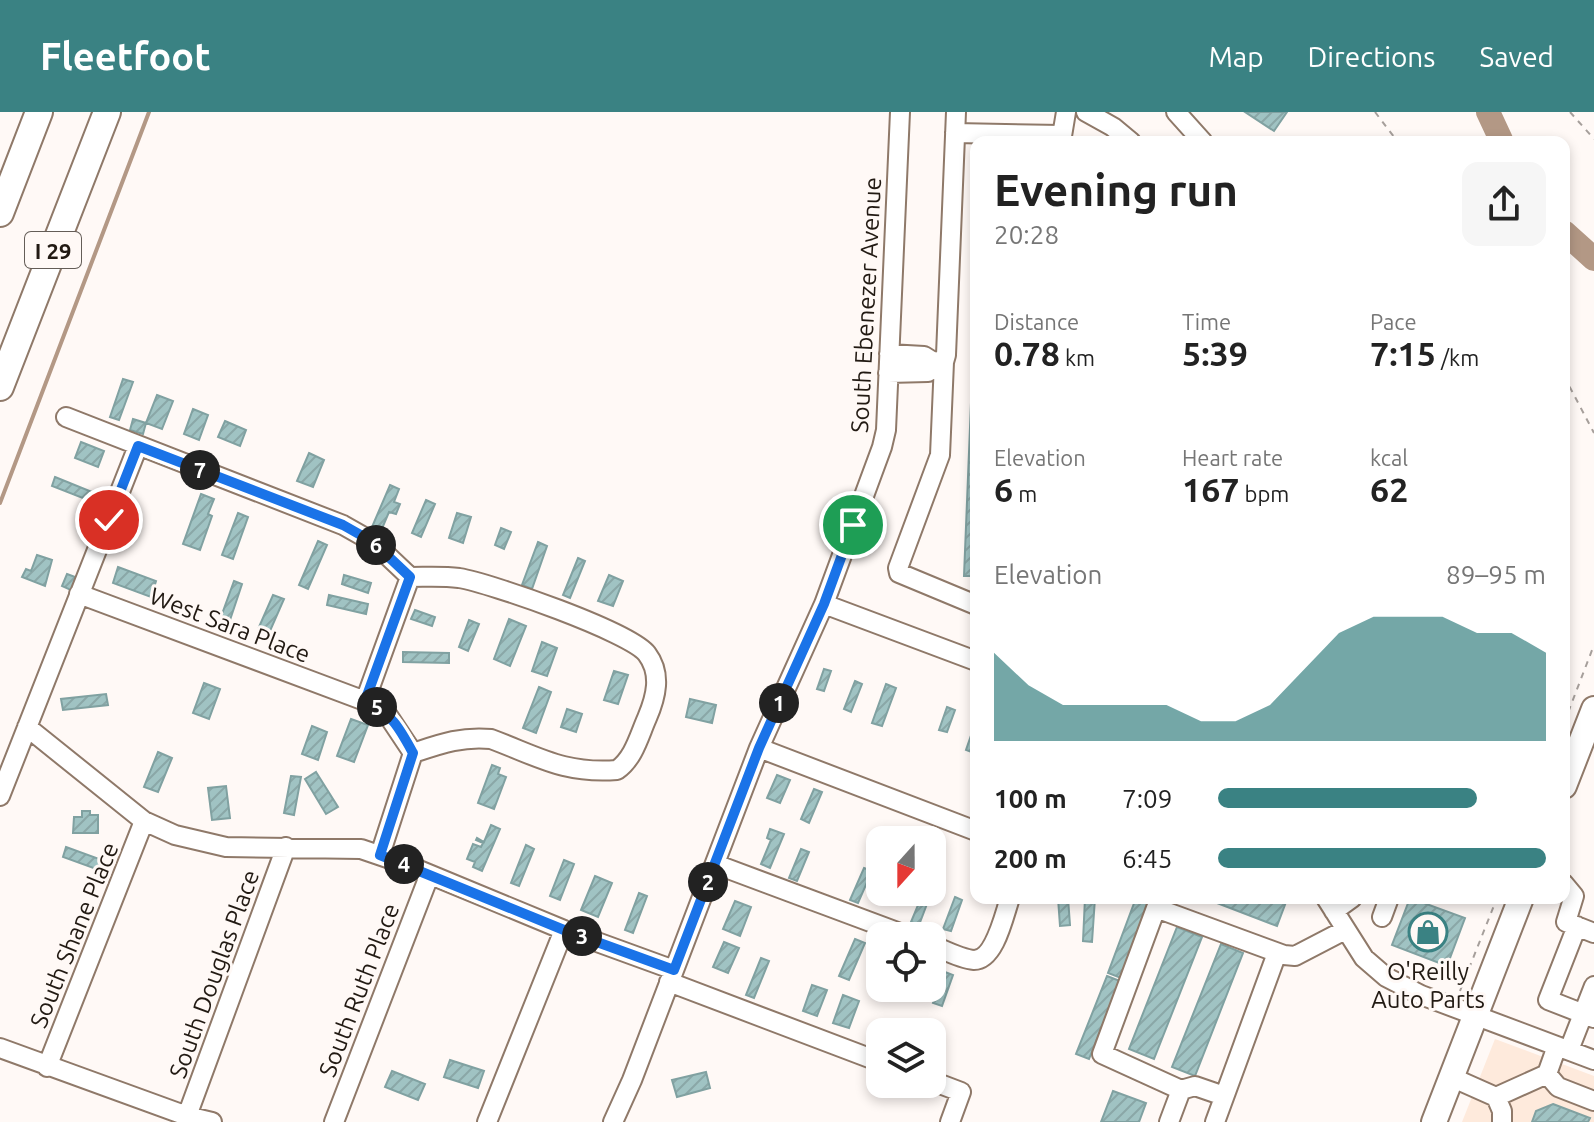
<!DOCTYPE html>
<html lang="en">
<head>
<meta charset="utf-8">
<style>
  :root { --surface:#fff; --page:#f6f6f6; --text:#222; --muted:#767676; --accent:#3a8283 }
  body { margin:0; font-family:Ubuntu,sans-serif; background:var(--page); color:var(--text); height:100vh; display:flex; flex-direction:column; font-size:30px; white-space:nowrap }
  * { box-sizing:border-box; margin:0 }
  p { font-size:26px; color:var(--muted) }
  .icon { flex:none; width:44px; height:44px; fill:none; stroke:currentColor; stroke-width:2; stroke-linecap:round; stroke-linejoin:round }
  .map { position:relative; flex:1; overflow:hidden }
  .side { position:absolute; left:970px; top:24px; width:600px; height:768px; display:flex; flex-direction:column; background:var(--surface); border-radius:16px; box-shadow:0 4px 12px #0003 }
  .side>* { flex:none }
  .needle { width:52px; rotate:201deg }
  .fabs { position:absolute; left:866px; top:714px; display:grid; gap:16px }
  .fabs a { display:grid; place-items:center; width:80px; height:80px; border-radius:16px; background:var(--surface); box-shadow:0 4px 12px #0003; font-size:40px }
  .pin { position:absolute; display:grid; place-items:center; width:68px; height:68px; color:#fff; margin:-34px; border:4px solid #fff; border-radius:50%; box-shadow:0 2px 8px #0007 }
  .km { position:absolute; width:40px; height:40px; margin:-20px; border-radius:50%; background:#222; color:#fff; font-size:22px; line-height:40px; text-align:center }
  .round { display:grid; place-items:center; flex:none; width:84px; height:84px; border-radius:16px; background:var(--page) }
  .head { display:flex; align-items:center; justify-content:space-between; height:136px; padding:0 24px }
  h1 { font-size:44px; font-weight:600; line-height:60px }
  .figures { display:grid; grid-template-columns:repeat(3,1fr); gap:12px; height:136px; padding:8px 24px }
  .figures div { display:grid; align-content:center }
  .figures b { font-size:34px; font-weight:600 }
  .figures small { font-size:22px; font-weight:400 }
  .figures p { font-size:22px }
  .chart { height:224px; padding:16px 24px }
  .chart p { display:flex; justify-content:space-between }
  .chart svg { width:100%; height:144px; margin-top:8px; fill:var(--accent); opacity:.7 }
  ul { padding:0 24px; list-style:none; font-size:26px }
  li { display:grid; grid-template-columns:128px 96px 1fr; align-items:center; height:60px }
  li i { height:20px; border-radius:10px; background:var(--accent) }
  header { display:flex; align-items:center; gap:48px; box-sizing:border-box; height:112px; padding:0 40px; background:var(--accent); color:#fff }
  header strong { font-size:38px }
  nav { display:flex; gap:44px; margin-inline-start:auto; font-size:28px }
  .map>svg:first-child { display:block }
  .built { fill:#feeadc }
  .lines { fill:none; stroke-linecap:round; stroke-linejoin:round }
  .stream { stroke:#b39885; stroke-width:4 }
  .river { stroke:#b39885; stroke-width:24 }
  .building { fill:url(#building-hatch); stroke:#80a1a1; stroke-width:2 }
  .minor-casing { stroke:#8f7969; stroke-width:22 }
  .major-casing { stroke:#8f7969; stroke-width:28 }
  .highway-casing { stroke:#8f7969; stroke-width:30 }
  .path { stroke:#a69f9b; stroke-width:2; stroke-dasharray:6 6; stroke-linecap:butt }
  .minor { stroke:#fff; stroke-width:18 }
  .major { stroke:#fff; stroke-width:24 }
  .highway { stroke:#fff; stroke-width:26 }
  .route-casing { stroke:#fff; stroke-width:16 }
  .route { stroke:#1a73e8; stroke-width:10 }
  .labels { text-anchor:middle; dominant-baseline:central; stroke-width:6; stroke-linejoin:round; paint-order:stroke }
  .shield { fill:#fff9f6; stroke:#645d57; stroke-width:2 }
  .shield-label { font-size:22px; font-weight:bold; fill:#221a13 }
  .street-label { font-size:24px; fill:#221a13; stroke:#fff9f6 }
  .poi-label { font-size:24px; fill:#221a13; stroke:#fff9f6 }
</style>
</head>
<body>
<header>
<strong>Fleetfoot</strong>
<nav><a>Map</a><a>Directions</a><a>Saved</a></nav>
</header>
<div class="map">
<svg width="1594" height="1010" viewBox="0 0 1594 1010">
  <defs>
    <pattern id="building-hatch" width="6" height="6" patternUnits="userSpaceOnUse" patternTransform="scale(2)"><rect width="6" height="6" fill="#a0c3c3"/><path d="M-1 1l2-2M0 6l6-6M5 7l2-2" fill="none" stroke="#8aa7a7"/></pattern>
  </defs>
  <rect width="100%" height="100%" fill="#fff9f6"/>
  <!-- built -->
  <path class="built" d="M1495,927L1594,964V1010H1462Z"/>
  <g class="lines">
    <!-- stream -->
    <path class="stream" d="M0,391L149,0"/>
    <!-- river -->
    <path class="river" d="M1488,0L1502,30
      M1564,120L1594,147"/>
  </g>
  <!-- building -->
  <path class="building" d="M1245,0H1287L1274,19Z
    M976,167V464H964Z
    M123,267L133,270L119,308L110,305Z
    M157,283L173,289L162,317L146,311Z
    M193,297L208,303L199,328L184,322Z
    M133,307L146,311L143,322L130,318Z
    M225,309L246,318L240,334L218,325Z
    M81,330L104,339L98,355L75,346Z
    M309,341L324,348L313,375L297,369Z
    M55,365L97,382L93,390L52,374Z
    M390,373L399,377L394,390L400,392L396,402L389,400L381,419L372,415Z
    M201,382L214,387L208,402L212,404L200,438L183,432Z
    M426,388L435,392L421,425L412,421Z
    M238,401L248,405L233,447L222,443Z
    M457,401L471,405L463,431L449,426Z
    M501,416L511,420L504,437L495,433Z
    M318,429L327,433L308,477L299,473Z
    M538,430L547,434L532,477L522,473Z
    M37,443L52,448L45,474L22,465L26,457L31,459Z
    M578,446L585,449L570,486L563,483Z
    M118,455L156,469L151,485L113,471Z
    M67,462L78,466L73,479L62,474Z
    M344,463L371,471L368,481L342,472Z
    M609,463L623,469L613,494L598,489Z
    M234,469L242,472L230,508L221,505Z
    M273,483L284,487L270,519L259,515Z
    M329,483L368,492L366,502L327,493Z
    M415,498L435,505L432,514L411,507Z
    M509,507L526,514L510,554L494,547Z
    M469,508L479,512L468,539L459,535Z
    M542,530L557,536L547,564L532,559Z
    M403,540L449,541V551L403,550Z
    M824,557L831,559L824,579L817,577Z
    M614,559L628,563L618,592L604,588Z
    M855,569L862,572L851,600L844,597Z
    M204,571L220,577L209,607L193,601Z
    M886,572L896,576L882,614L872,611Z
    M539,575L551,580L536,621L523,616Z
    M106,582L108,593L63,598L61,587Z
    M690,587L716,593L712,611L686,605Z
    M947,595L955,598L947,620L939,618Z
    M567,597L582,602L576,620L561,615Z
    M351,607L368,613L354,650L337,644Z
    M976,609V634L974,641L966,638Z
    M312,614L327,620L318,648L302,642Z
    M158,640L172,646L158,680L144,675Z
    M492,653L500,656L498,662L506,665L494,697L478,691Z
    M316,660L338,695L326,702L305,667Z
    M777,663L790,668L780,691L767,686Z
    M291,664L301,665L294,703L284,701Z
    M226,674L230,706L212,708L208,676Z
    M814,677L822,680L809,711L801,707Z
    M82,699H90V703H98V721H73L74,705H82Z
    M491,713L500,717L482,759L473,755L475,750L467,747L473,732L481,735L483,731L476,728L477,726L484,730Z
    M770,717L784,722L770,756L761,752L771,728L767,726Z
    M526,733L534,737L519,774L511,771Z
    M66,735L102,748L99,758L63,745Z
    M801,737L809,740L797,769L789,766Z
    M564,748L574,752L560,788L550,784Z
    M864,756L872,759L858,791L850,788Z
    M595,764L612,771L598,805L581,798Z
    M639,781L647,784L633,821L625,818Z
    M923,781L930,784L919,813L911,810Z
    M955,785L962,788L951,819L943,817Z
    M1058,786H1068L1070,813L1060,814Z
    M1085,786H1095L1092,830L1083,829Z
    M1136,786H1151L1121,866L1108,861Z
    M1204,786H1277L1286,790L1277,814Z
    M1410,786L1465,806L1447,854L1392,833Z
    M735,789L751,795L740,824L723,817Z
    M1177,815L1202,825L1154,947L1129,937Z
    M855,827L865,831L849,868L839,864Z
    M724,830L739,836L728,861L713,855Z
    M1221,832L1243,841L1195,964L1172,955Z
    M761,846L769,849L754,886L746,883Z
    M880,854L882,876L881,879L872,875Z
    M945,860L953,863L942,894L933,891Z
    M1107,864L1120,869L1089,947L1076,942Z
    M812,873L827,878L817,904L803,899Z
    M843,883L859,889L849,916L833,911Z
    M450,948L484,959L478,976L444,965Z
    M392,959L425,972L418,988L385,975Z
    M706,960L710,976L677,985L672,968Z
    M1113,979L1146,991L1139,1010H1101Z
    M1553,992L1590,1006L1588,1010H1532L1536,999Z"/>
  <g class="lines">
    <defs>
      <path id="minor" d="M1086,0L1113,15L1131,30
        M1176,0L1203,30
        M955,21L1061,23
        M1061,30L1066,0
        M932,249L944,250L946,243L956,0
        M944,250L940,343L898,456L899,461L976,493
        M888,261L928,260L932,249L924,244L889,242
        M66,305L343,413L373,430L410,465C427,465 443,464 459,466C490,471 631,520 647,542C662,562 656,585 647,606C639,624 634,646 617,658C564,662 539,645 491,627C462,624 440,632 413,641
        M79,482L365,589
        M824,492L976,549
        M27,615L144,709L175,723L226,735L361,737L402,751L564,818L674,858
        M759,636L976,719
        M0,684L138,334
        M380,743L413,641L385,599L365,589L410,465
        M715,752L908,824
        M1564,772L1574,784L1566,810L1594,821
        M1326,786L1364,846L1386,865L1421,883L1594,948
        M1334,799L1352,786
        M1382,805L1389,786
        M1577,814L1548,888L1594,906
        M932,833C944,838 961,847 974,848C995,848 1004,803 1010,786
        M669,870L880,950
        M0,936L187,1004L212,1010
        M1569,938L1594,874
        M47,955L144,709
        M1547,962L1558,975L1594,989
        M1451,965L1496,985L1502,999V1010
        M932,969L961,980L950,1010
        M1181,978L1195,974L1224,984
        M1496,985L1547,962L1557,934
        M187,1004L286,735
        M334,1010L429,764
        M487,1010L564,818
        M613,1010L632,968L759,636L824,492L882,335L886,318L900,0
        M1169,1010L1181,978L1102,942L1156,796L1284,843L1295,844L1345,818
        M1215,1010L1277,841"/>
      <path id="major" d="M1564,674L1594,597
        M1434,1010L1521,786"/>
      <path id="highway" d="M0,101L39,0
        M0,275L107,0"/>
    </defs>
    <!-- minor casing -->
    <use href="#minor" class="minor-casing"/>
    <!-- major casing -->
    <use href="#major" class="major-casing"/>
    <!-- highway casing -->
    <use href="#highway" class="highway-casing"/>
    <!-- path -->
    <path class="path" d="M1375,0L1398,30
      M1570,0L1594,27
      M1564,264L1594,321
      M1564,611L1594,533
      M1460,879L1497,786"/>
    <!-- minor -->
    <use href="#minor" class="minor"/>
    <!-- major -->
    <use href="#major" class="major"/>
    <!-- highway -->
    <use href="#highway" class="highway"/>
  </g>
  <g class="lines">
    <defs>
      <path id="route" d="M109,408L138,334L343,413L373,430L410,465L365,589C391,600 400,617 413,641L380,743L564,818L674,858L759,636L824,492L853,413"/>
    </defs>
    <!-- route casing -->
    <use href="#route" class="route-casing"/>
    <!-- route -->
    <use href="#route" class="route"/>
  </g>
  <!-- icons -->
  <defs>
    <symbol id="shop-ring" viewBox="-11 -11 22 22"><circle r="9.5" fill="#fff9f6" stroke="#3a8283" stroke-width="1.5"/><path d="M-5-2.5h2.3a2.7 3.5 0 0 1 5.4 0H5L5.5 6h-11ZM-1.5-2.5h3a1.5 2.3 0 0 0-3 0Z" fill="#3a8283"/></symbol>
  </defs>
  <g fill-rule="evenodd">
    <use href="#shop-ring" x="1406" y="798" width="44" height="44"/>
  </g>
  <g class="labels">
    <!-- shield labels -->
    <rect class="shield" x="25" y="120" width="56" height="36" rx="6"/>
    <g class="shield-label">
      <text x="53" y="138">I 29</text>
    </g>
    <!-- street labels -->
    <g class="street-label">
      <text transform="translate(866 193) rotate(-87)">South Ebenezer Avenue</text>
      <text transform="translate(230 513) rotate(21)">West Sara Place</text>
      <text transform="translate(74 823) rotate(-68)">South Shane Place</text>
      <text transform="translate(214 862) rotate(-70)">South Douglas Place</text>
      <text transform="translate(359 878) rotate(-69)">South Ruth Place</text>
    </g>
    <!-- poi labels -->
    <g class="poi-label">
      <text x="1428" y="859">O'Reilly<tspan x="1428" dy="28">Auto Parts</tspan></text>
    </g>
  </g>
</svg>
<div class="fabs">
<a><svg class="needle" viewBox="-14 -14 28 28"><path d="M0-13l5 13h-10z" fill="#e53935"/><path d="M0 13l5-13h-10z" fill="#767676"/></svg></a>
<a><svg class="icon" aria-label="locate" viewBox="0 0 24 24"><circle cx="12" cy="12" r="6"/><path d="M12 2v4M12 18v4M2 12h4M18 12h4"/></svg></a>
<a><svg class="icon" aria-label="layers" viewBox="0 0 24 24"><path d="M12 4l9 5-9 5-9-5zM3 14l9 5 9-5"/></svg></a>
</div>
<div class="pin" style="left:853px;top:413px;background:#1e9e55"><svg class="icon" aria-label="arrive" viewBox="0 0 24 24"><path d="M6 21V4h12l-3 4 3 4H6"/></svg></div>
<div class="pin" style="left:109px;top:408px;background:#d93025"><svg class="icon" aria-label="check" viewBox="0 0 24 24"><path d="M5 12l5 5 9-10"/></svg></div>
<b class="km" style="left:779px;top:591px">1</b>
<b class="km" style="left:708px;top:770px">2</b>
<b class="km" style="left:582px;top:824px">3</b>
<b class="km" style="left:404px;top:752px">4</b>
<b class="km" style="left:377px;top:595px">5</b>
<b class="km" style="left:376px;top:433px">6</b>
<b class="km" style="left:200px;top:358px">7</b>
<section class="side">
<div class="head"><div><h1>Evening run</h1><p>20:28</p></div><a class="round"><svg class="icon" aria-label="share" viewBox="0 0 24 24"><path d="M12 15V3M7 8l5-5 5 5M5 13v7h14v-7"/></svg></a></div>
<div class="figures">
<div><p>Distance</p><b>0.78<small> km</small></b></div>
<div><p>Time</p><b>5:39</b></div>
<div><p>Pace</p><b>7:15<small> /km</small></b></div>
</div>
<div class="figures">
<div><p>Elevation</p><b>6<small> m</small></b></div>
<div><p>Heart rate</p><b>167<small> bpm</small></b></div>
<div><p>kcal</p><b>62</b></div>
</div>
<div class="chart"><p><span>Elevation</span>89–95 m</p>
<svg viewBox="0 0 160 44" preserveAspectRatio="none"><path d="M0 44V17L10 27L20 33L30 33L40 33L50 33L60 38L70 38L80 33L90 22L100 11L110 6L120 6L130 6L140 11L150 11L160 17V44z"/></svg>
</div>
<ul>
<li><b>100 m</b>7:09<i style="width:79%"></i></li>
<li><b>200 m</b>6:45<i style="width:100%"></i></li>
</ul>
</section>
</div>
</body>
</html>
